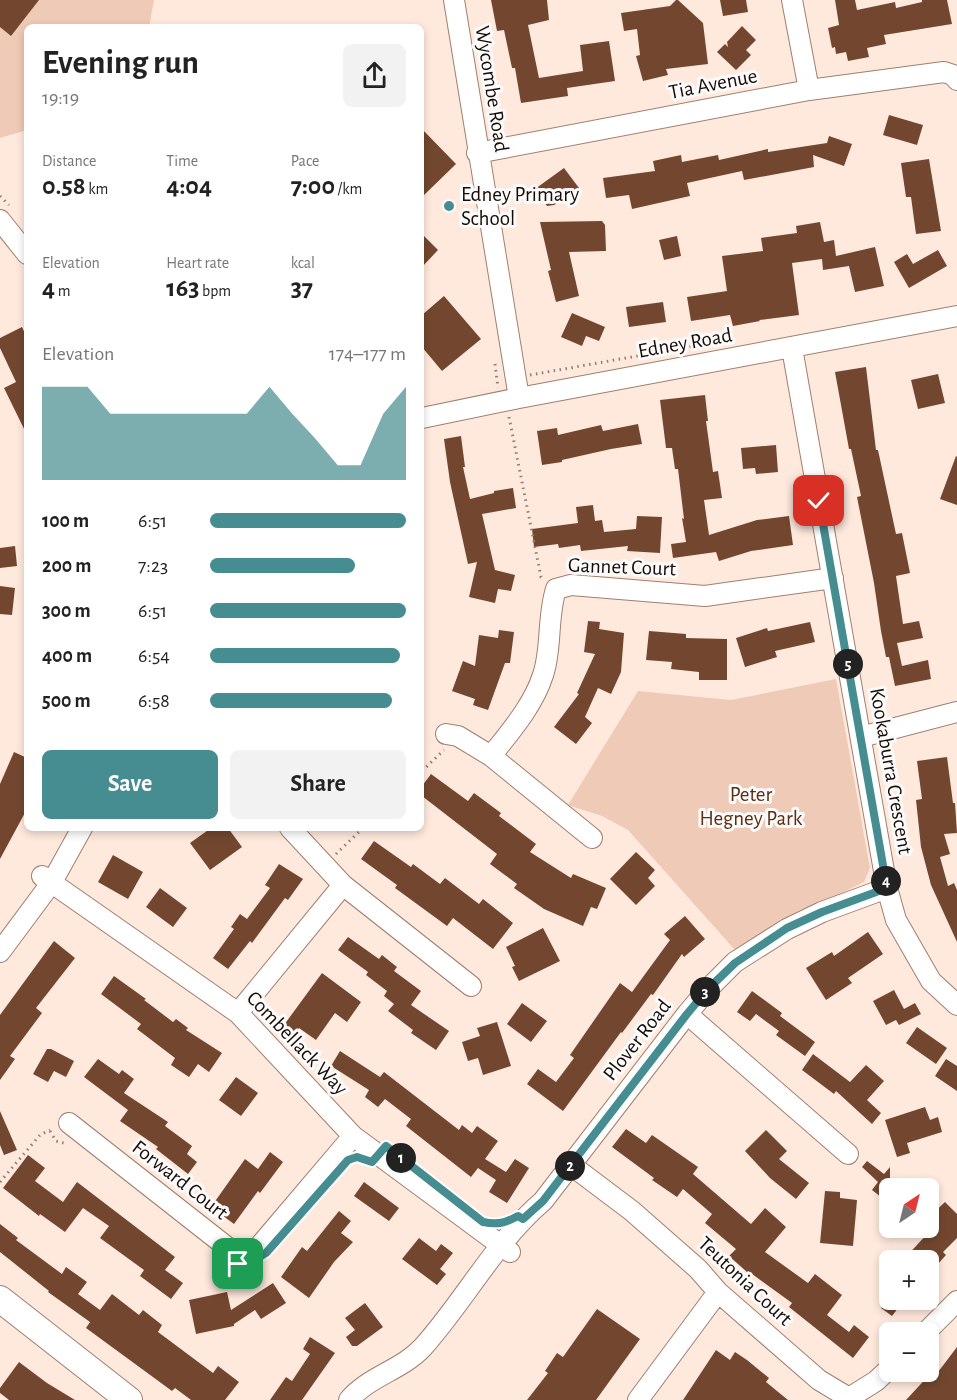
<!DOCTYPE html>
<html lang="en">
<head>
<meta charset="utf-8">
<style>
  :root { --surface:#fff; --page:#f2f2f2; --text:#222; --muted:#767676; --accent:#458d90 }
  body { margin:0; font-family:"Alegreya Sans",sans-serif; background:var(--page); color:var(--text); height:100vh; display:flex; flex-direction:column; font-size:22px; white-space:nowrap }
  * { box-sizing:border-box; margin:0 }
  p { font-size:20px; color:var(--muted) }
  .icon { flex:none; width:33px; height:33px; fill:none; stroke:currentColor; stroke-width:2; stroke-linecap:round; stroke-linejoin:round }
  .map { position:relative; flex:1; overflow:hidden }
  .sheet { position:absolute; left:24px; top:24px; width:400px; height:807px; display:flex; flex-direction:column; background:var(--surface); border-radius:9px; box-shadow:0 3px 9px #0003 }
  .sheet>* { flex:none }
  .needle { width:39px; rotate:35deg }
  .fabs { position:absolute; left:879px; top:1178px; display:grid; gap:12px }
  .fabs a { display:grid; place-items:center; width:60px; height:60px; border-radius:9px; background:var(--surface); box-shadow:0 3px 9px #0003; font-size:30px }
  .pin { position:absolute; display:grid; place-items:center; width:51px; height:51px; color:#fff; margin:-26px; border-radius:12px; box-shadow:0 3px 9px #0006 }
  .km { position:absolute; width:30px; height:30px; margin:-15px; border-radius:50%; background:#222; color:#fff; font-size:16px; line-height:30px; text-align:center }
  .round { display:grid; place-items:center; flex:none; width:63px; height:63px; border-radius:9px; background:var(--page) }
  .summary { display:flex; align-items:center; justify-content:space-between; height:102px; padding:0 18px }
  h1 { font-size:33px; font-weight:700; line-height:45px }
  .stats { display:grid; grid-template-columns:repeat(3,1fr); gap:9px; height:102px; padding:6px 18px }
  .stats div { display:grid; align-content:center }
  .stats b { font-size:26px; font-weight:700 }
  .stats small { font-size:16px; font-weight:400 }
  .stats p { font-size:16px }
  .chart { height:168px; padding:12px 18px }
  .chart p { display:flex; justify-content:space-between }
  .chart svg { width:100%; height:108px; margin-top:6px; fill:var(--accent); opacity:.7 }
  .button { display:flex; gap:12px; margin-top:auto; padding:12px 18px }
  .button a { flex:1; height:69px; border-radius:9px; background:var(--accent); color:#fff; font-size:24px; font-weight:700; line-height:69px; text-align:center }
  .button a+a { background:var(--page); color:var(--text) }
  ul { padding:0 18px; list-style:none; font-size:20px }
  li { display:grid; grid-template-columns:96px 72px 1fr; align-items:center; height:45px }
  li i { height:15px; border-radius:8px; background:var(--accent) }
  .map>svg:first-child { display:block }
  .green { fill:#efcab6 }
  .building { fill:#73472f }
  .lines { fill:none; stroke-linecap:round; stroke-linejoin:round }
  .minor-casing { stroke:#a07f6e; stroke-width:22 }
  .major-casing { stroke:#a07f6e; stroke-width:28 }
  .path { stroke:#907e76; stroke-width:3; stroke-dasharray:1.5 4.5; stroke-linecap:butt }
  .minor { stroke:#fff; stroke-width:20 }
  .major { stroke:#fff; stroke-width:26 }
  .route-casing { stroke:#fff; stroke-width:12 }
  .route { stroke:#458d90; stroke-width:8 }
  .poi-dot { fill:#458d90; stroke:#fbfbfb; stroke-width:2 }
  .labels { text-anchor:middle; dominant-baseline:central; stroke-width:6; stroke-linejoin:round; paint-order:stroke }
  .street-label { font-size:21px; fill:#170b06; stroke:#fbfbfb }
  .poi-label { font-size:21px; fill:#170b06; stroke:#fbfbfb; text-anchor:start }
  .park-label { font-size:21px; fill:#5c2d0f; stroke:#fbfbfb }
</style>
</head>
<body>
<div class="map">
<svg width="957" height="1400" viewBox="0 0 957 1400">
  <rect width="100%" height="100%" fill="#ffe9dd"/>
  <!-- green -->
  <path class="green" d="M0,0H154L149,27H27V130L0,138Z
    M836,679L870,868L864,882L838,895L798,911L735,950L628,830L602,816L568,805L638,691L731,700Z"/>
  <!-- building -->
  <path class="building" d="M0,0H39L11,36L0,27Z
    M491,0H547L549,20L528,25L539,78L583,71L580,45L609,41L615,81L567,88L568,96L521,103L515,68H512L504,30L497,31Z
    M676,0H678L703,23L708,64L666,69L668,75L643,81L636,56L640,55L637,29L624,31L621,13L670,6Z
    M720,0H746L748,12L723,16Z
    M835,0H855L857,10L895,2L896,8L922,2V0H947L952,24L884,35L886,44L867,48L869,57L848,61L846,52L836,54L835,47L832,48L828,28L839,25Z
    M742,26L756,40L746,50L751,55L736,70L717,52L725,44L728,47L727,42Z
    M889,115L923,125L917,145L883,135Z
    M422,129L456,164L422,197Z
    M829,136L852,144L844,166L813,155L814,167L744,180L742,171L687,183L690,196L632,209L629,195L606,198L603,178L655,171L653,161L681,155L682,162L718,155L719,160L768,149V152L827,143Z
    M929,159L941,231L916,234L911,197H906L901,163Z
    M564,168L579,188L554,205L547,206L535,189Z
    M602,221L605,225L606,251L569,252L579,296L556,302L548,271L551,270L540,222Z
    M820,222L824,242L834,240L836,256L875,247L884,286L855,292L849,266L823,270L822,259L792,263L799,315L759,320L760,321L733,326L730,315L691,321L687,297L727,291L722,256L763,251L761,238L797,233L796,226Z
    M422,234L438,250L422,267Z
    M677,236L681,256L664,260L659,240Z
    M938,250L947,266L909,288L894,262L907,254L913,264Z
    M444,296L481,339L442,371L422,347V315Z
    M663,302L666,322L629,327L626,307Z
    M572,313L605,327L599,341L586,336L582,346L561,337Z
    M22,327L27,338V435L4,388L16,382L0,348V338Z
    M866,367L876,450H878L896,534L902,533L910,573L896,576L903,624L919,621L923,638L897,643L902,666L928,660L931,679L895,686L889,657H886L881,631L874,583L857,497L861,496L851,449H849L835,372Z
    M938,374L945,403L918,409L911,380Z
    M705,395L708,421H706L713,472L718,471L722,498L704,500L709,535L757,520L789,516L793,545L751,551L719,561L716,552L673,558L671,544L686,542L682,518L684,519L678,469H675L672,448H666L660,400Z
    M638,424L642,444L611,449L562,460V462L542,465L537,431L557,428L558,435L601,425L603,431Z
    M461,436L465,467H463L470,499L494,493V491L513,488L516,508L482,514L495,570L515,575L511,591L498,589L495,603L469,597L477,562L468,564L450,482L444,439Z
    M776,445L778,472L756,474L755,468L743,469L741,448Z
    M956,456L957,457V505L940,499Z
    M593,505L595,521L602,520L604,532L636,529L637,516L662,517L660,553L627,551L628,546L581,551L580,545L559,548L558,544L534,547L532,529L578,523L576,507Z
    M15,546L17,566L0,568V548Z
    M0,586L15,588L12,615L0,614Z
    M588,621L600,622L599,629L624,633L621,672L611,694L598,688L585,717L592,723L576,744L554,727L579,694L577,693L595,654L584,652Z
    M810,622L815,642L775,651L777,657L745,667L736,638L767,628L768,631Z
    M499,630L514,632L510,663H505L488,710L473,705L475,699L452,691L463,661L475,666L479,635L498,638Z
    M649,631L686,634V638L727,639V680H699V672L671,669L672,662L646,660Z
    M14,752L27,758V809L0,859V784Z
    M947,757L953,803H955L957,833L944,834L950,854L940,857L948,886L954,883L957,890V942L931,885L921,847L916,800L922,799L917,761Z
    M431,774L468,801L474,793L501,813L499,816L536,844L530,852L571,878L573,874L606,888L597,909L591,907L583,926L544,909L514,888L517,884L490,864L497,854L422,796V786Z
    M211,828H228L242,847L210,870L190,843Z
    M374,841L411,867L413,864L440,884L445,878L479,904L483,899L513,923L493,949L453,918L447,926L395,888L397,885L361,859Z
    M636,852L655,870L648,878L655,886L636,905L610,879Z
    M113,855L143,872L128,899L98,882Z
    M279,864L303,879L288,900L285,898L252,943L250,941L228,969L213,958L234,929L231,927L240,914L247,919L270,888L265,885Z
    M160,888L187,908L173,927L146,907Z
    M685,916L705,939L684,957L682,954L653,995L651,994L622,1033L621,1032L563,1111L527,1084L538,1069L556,1082L574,1058L570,1055L620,983L632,992L670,940L664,934Z
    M543,928L560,961L519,981L512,967L515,966L506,947Z
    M868,932L883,954L848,978L852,983L826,1000L806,968L832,952L834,956Z
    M348,937L379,959L382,955L397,967L394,971L421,991L411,1005L449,1031L436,1050L411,1033L413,1030L388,1011L394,1004L384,996L387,991L366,975L368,972L338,950Z
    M54,941L75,958L36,1008L42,1013L10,1056L15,1059L0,1080V1015Z
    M322,973L361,1002L347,1022L335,1013L316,1040L299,1028L296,1033L284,1025Z
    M114,976L146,999L144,1000L173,1022L176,1019L188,1028L186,1030L222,1053L209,1072L198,1064L189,1077L171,1065L175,1058L137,1029L141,1024L101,994Z
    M894,990L904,1009L915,1003L921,1014L899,1025L896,1020L886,1025L873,1001Z
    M752,991L782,1013L780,1016L815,1042L805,1056L776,1035L779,1031L756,1014L750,1021L737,1012Z
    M522,1003L547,1021L531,1042L507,1024Z
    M497,1022L511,1066L483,1075L478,1058L468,1061L462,1042L480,1036L477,1028Z
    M917,1027L947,1048L936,1064L906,1043Z
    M47,1049H51L74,1061L66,1077L54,1071L48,1082L33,1074Z
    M340,1051L380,1077L384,1072L459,1130L462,1125L472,1133L477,1126L498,1141L485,1159L506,1172L515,1159L529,1168L507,1203L489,1192L496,1180L478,1168L471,1177L406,1126L411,1119L385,1099L378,1107L365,1097L369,1090L331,1066Z
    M813,1054L850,1082L866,1065L884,1081L867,1100L881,1113L872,1124L836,1091L834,1094L802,1070Z
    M98,1059L119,1074L122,1070L134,1079L124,1093L168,1122L165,1126L192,1146L187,1154L197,1162L188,1174L156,1149L158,1147L120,1121L128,1110L84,1077Z
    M946,1059L957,1066V1091L935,1076Z
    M236,1077L258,1093L241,1116L219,1100Z
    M925,1107L930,1120L938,1117L942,1132L907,1143L910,1153L897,1157L885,1120Z
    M0,1111L17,1150L4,1155L0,1145Z
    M626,1129L646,1143L652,1135L698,1167L693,1174L751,1224L765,1208L786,1227L765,1252L808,1283L815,1274L842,1295L827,1315L849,1332L854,1325L869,1337L853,1358L789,1307L792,1303L748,1271L747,1272L729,1256L736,1249L705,1223L712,1214L683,1189L677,1197L652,1180L654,1178L612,1147Z
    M766,1130L787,1151L779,1159L809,1183L796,1199L770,1178L745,1151Z
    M270,1152L283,1162L260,1193L258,1191L234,1224L211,1207L245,1159L258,1169Z
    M28,1155L45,1168L35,1181L63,1202L77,1182L175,1257L165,1270L183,1283L171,1299L140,1276L144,1270L100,1238L109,1226L83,1208L65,1232L40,1214L39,1216L3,1188Z
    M867,1161L884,1174L890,1167V1178L903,1188H890V1204L872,1190L878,1182L862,1167Z
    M364,1182L399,1208L389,1221L354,1196Z
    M825,1191L840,1192V1198L857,1200L853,1246L820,1243Z
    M945,1202L957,1214V1238L943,1252L946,1255L928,1275V1260H903L929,1232L928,1218Z
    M339,1211L351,1221L341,1233L353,1242L334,1262L309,1298L281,1277L302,1247L307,1251Z
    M0,1224L18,1238L16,1240L62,1274L66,1267L87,1282L78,1294L100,1310L112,1294L139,1315L143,1310L162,1325L158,1332L213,1373L218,1366L239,1382L225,1400H191L175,1388L172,1391L86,1328L90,1322L48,1292L49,1291L0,1252Z
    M419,1238L436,1251L441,1244L453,1253L440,1269L446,1274L437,1285L402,1259Z
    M273,1283L286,1303L261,1319L255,1310L234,1324V1326L196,1334L189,1300L227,1292L231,1310Z
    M889,1299H905L892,1316L881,1308Z
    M365,1303L383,1327L357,1346H352L346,1337L355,1330L345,1318Z
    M597,1309L640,1339L596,1400H527L548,1373L545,1371L557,1353L563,1357Z
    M310,1337L335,1353L302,1400H270L286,1377L292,1381L310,1354L303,1349Z
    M957,1347V1400H906L931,1373L935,1376Z
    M716,1350L730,1360L735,1352L747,1360L769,1378L766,1382L788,1400H683Z
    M19,1362L47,1383L75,1400H9L0,1393V1388Z"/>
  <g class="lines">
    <defs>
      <path id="minor" d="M454,0L519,398
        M792,0L809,90
        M477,153L809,90L944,72L953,75L957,80
        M0,220L27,254
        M792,348L887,888L896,920L931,981L957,1005
        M422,418L519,398L957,316
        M446,734L458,736L491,756L592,838
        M861,737L957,712
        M491,756C510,732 533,706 543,675C552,649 547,617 556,589L571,585L705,596L833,578
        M290,828L343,885L471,986
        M42,876L238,1013L353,1136L510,1252
        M0,952L52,882L82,828
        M238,1013L343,885
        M687,1014L848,1154
        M69,1123L246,1262L353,1136
        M571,1165L632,1211L698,1269L718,1292L819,1380L849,1398L876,1381L890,1368
        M926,1332L957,1301
        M349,1400C369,1376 402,1370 423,1347C465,1300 495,1242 543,1201L687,1014L708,989L735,962L787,929L822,912L887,888
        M638,1400L718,1292"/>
      <path id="major" d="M0,1299L129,1400"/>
    </defs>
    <!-- minor casing -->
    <use href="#minor" class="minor-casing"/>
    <!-- major casing -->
    <use href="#major" class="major-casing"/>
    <!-- path -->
    <path class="path" d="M0,196L9,205
      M495,364L498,388
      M530,375L716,342
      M509,417L541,577L544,579
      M422,771L444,750
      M336,854L363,828
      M50,1131L56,1141L67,1144
      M0,1182L40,1135L50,1130"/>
    <!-- minor -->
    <use href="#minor" class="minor"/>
    <!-- major -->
    <use href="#major" class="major"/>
  </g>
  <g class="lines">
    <defs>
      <path id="route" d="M238,1264L255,1260L266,1253L348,1160L357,1157L372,1162L386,1146L483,1222C498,1225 505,1223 518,1216L523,1219L543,1201L687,1014L708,989L735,963L787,928L822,912L887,888L819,501"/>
    </defs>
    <!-- route casing -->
    <use href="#route" class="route-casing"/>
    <!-- route -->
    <use href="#route" class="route"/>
  </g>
  <!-- markers -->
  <circle class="poi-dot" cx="449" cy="206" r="6"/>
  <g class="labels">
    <!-- street labels -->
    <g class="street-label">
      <text transform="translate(713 84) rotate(-11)">Tia Avenue</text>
      <text transform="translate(492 89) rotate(81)">Wycombe Road</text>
      <text transform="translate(685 343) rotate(-10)">Edney Road</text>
      <text transform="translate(622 567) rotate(2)">Gannet Court</text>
      <text transform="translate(891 771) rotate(80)">Kookaburra Crescent</text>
      <text transform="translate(637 1040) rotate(-52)">Plover Road</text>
      <text transform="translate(297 1043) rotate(46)">Combellack Way</text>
      <text transform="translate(180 1180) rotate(38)">Forward Court</text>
      <text transform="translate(745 1281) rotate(43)">Teutonia Court</text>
    </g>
    <!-- poi labels -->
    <g class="poi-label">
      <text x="461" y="194">Edney Primary<tspan x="461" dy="24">School</tspan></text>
    </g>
    <!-- park labels -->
    <g class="park-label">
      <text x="751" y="794">Peter<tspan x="751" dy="24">Hegney Park</tspan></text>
    </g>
  </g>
</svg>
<div class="fabs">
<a><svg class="needle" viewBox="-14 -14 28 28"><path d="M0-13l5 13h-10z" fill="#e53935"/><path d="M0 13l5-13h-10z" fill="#767676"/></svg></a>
<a>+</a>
<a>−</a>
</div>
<div class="pin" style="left:238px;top:1264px;background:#1e9e55"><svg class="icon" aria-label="arrive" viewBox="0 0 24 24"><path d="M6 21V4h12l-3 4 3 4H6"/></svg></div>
<div class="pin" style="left:819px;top:501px;background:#d93025"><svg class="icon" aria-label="check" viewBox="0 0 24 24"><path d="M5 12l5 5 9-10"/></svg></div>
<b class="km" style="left:401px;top:1158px">1</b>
<b class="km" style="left:570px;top:1166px">2</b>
<b class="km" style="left:705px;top:992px">3</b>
<b class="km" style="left:886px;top:881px">4</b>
<b class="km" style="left:848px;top:664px">5</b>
<section class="sheet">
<div class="summary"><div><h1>Evening run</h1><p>19:19</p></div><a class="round"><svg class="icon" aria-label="share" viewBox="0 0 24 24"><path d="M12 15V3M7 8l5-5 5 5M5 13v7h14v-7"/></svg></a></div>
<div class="stats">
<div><p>Distance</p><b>0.58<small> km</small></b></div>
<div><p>Time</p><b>4:04</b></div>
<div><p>Pace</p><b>7:00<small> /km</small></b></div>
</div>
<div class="stats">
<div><p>Elevation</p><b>4<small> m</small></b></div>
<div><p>Heart rate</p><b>163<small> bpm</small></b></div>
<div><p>kcal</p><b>37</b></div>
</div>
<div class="chart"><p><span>Elevation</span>174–177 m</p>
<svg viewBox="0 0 160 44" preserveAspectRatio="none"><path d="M0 44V6L10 6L20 6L30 17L40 17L50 17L60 17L70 17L80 17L90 17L100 6L110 17L120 27L130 38L140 38L150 17L160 6V44z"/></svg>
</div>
<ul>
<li><b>100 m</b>6:51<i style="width:100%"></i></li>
<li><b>200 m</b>7:23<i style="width:74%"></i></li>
<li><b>300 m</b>6:51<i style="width:100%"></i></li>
<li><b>400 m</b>6:54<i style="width:97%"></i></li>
<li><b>500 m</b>6:58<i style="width:93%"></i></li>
</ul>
<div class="button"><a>Save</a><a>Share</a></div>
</section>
</div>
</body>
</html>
